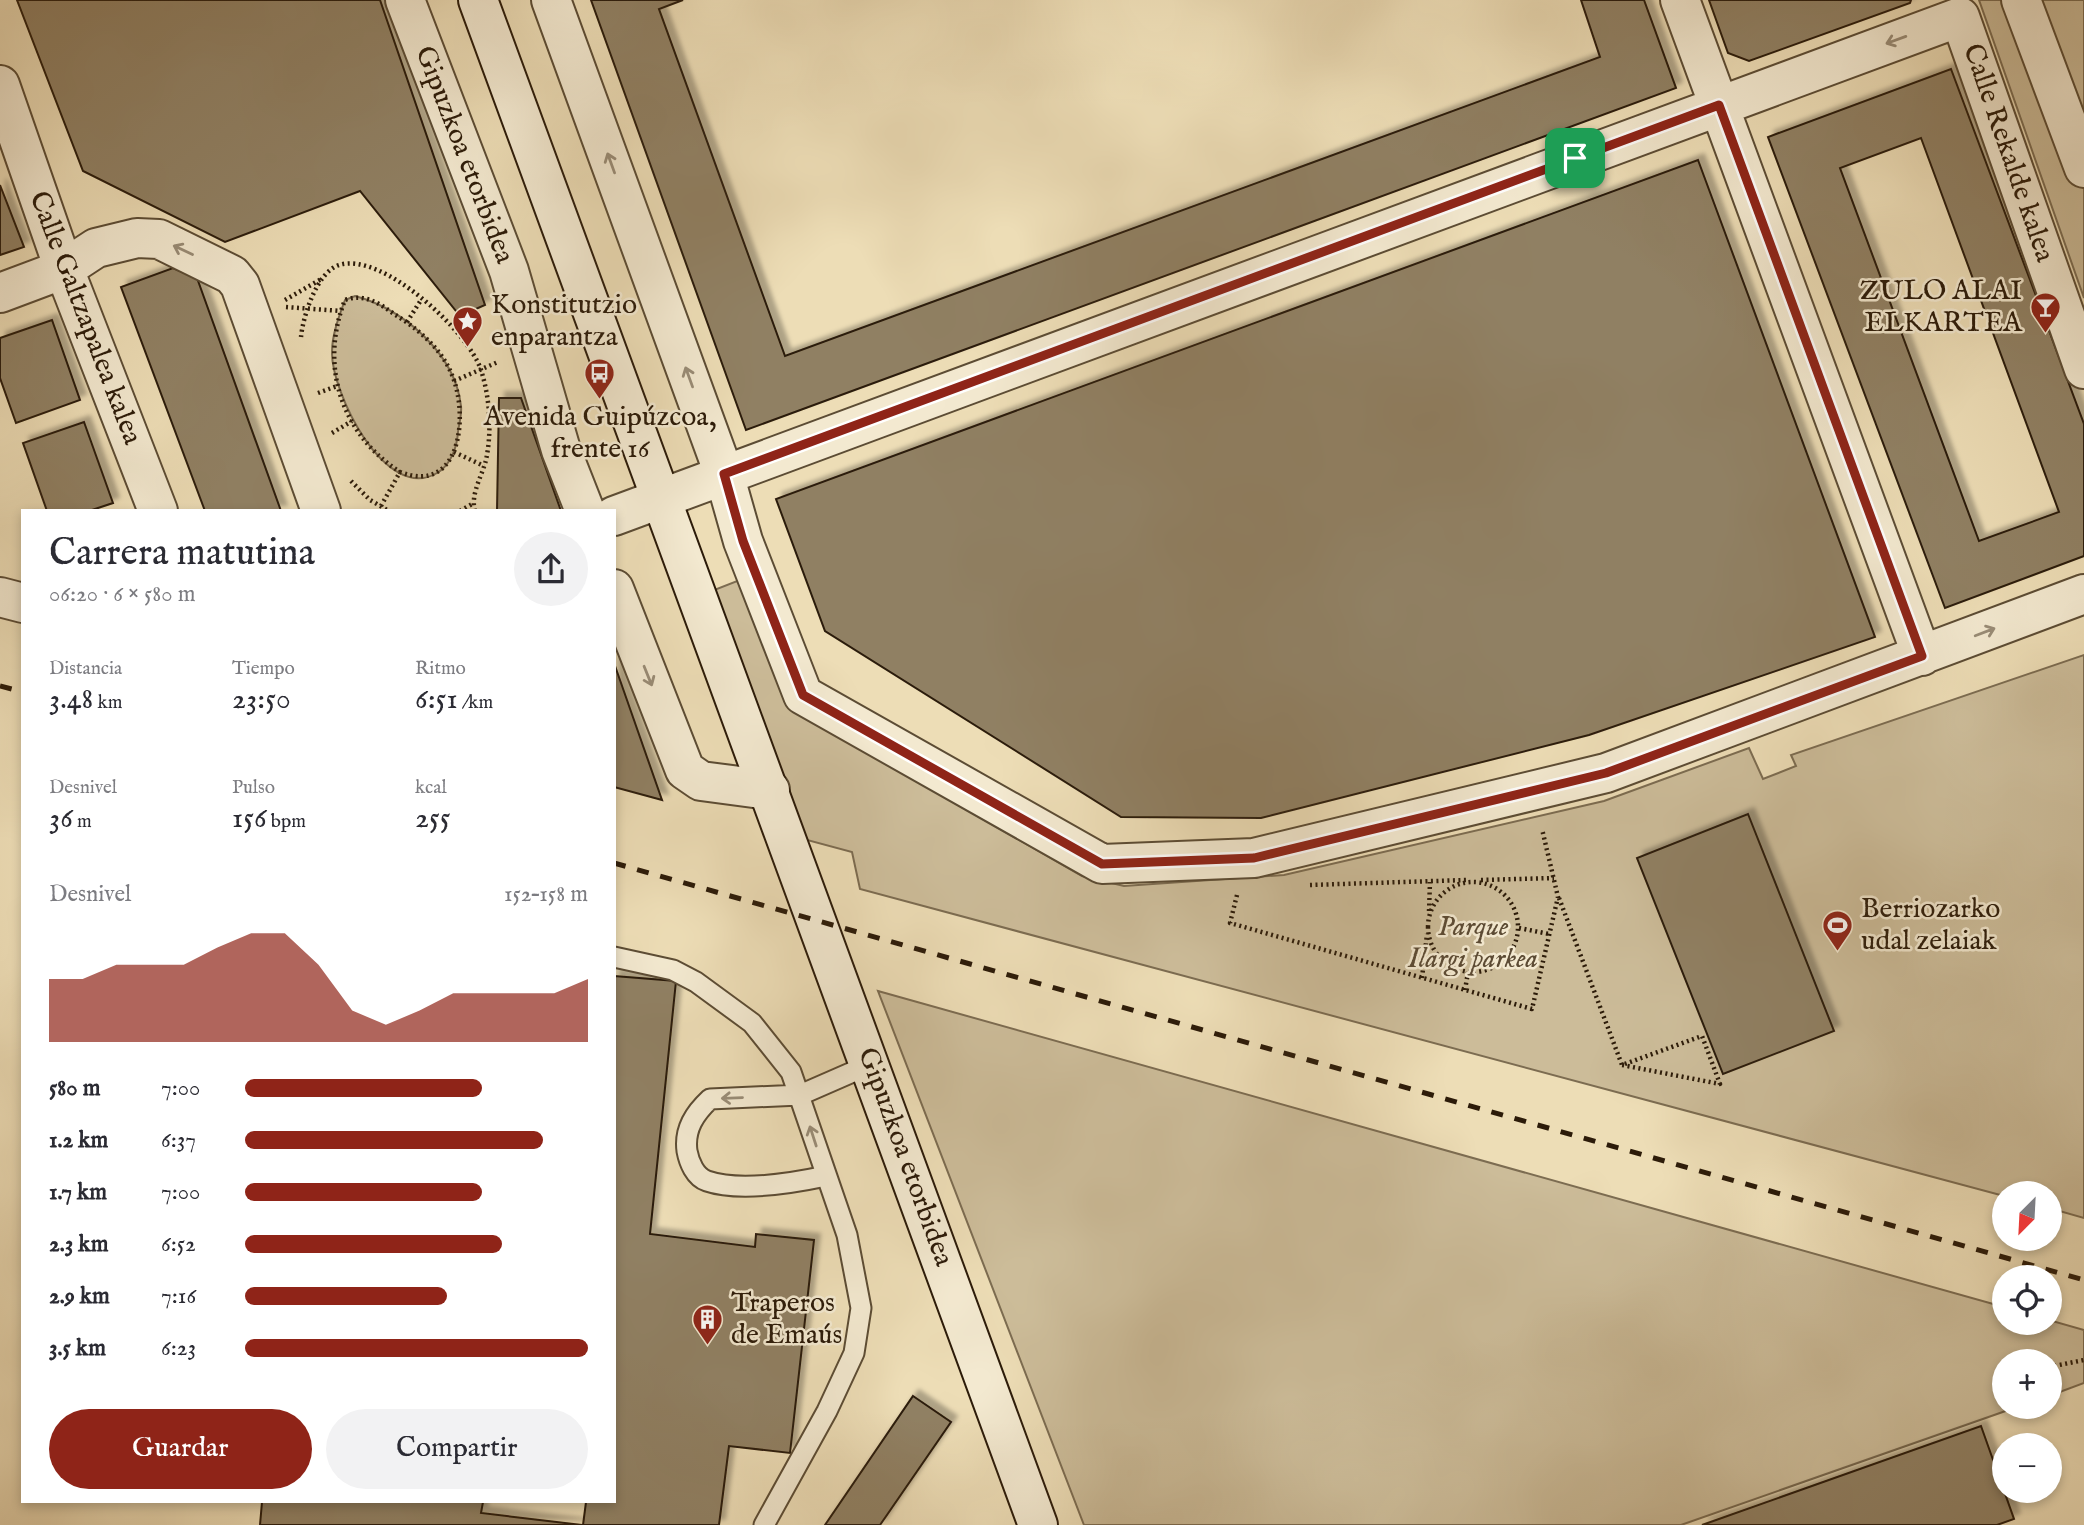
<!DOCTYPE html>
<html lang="es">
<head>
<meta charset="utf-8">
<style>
  :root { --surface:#fff; --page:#f2f2f3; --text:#2b2b33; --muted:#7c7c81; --accent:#8f2418 }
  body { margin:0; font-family:"IM FELL English",serif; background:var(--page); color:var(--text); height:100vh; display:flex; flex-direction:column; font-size:26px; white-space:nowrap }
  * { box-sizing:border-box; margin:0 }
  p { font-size:23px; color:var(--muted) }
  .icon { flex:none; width:38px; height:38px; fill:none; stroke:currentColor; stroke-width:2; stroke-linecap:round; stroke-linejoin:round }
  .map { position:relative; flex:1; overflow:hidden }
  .sheet { position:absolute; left:21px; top:509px; width:595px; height:994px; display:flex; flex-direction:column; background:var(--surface); border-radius:0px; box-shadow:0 4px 10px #0003 }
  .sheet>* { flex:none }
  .needle { width:46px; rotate:204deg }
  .tools { position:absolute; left:1992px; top:1181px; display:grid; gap:14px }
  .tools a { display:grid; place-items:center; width:70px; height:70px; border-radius:50%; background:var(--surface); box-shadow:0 4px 10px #0003; font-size:35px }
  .pin { position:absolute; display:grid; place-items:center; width:60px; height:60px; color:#fff; margin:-30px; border-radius:14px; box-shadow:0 4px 10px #0006 }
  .round { display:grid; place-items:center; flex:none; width:74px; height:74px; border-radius:37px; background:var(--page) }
  .headline { display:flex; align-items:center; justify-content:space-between; height:119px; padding:0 28px }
  h1 { font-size:38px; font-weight:600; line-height:52px }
  .figures { display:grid; grid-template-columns:repeat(3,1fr); gap:10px; height:119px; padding:7px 28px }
  .figures div { display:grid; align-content:center }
  .figures b { font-size:30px; font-weight:600 }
  .figures small { font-size:19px; font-weight:400 }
  .figures p { font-size:19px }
  .chart { height:196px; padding:14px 28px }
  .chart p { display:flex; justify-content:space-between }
  .chart svg { width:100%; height:126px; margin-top:7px; fill:var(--accent); opacity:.7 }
  .button { display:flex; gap:14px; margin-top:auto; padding:14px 28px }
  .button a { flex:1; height:80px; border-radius:42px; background:var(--accent); color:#fff; font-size:28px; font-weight:600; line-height:80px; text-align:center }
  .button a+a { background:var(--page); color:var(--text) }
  ul { padding:0 28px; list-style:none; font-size:23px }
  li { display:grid; grid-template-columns:112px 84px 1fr; align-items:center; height:52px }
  li i { height:18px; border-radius:9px; background:var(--accent) }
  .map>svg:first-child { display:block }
  .green { fill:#ccbc99; stroke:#7c6c51; stroke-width:2 }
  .building { fill:#908063; stroke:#2c1b09; stroke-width:2; fill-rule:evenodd; filter:url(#shadow) }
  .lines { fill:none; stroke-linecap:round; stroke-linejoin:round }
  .lane-casing { stroke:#5c4c34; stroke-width:23 }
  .street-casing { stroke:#5c4c34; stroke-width:42 }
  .secondary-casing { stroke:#2c1b09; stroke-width:42 }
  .path { stroke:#2c1b09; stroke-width:4.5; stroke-dasharray:2 3.5; stroke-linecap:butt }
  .lane { stroke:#f3e9d0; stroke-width:19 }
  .street { stroke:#f3e9d0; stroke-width:38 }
  .secondary { stroke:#f3e9d0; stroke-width:38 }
  .rail { stroke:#2c1b09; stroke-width:5; stroke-dasharray:12 12; stroke-linecap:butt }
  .oneway { stroke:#998c76 }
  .route-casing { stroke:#fff; stroke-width:14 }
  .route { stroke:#8f2418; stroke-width:9 }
  .labels { text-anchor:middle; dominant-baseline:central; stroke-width:5; stroke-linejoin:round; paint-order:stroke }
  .street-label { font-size:28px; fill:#2c1b09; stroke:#f3e9d0 }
  .poi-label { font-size:28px; fill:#2c1b09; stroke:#f3e9d0; text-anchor:start }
  .park-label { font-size:28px; font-style:italic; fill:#5c4b34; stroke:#f3e9d0 }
</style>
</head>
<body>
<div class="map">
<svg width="2084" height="1525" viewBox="0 0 2084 1525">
  <defs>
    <filter id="shadow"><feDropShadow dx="6" dy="-6" stdDeviation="2" flood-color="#0004"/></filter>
  </defs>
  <rect width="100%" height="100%" fill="#edddb6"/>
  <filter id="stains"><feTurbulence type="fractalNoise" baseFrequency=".00286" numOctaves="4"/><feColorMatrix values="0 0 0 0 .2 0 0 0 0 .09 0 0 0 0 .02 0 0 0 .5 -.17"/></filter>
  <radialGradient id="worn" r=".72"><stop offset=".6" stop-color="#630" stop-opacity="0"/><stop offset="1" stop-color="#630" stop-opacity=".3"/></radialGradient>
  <!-- green -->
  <path class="green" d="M1979,0H2084V298Z
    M355,296C403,309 455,353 461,406C462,414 459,424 458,432C457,447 451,465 437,473C385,504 331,391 332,352C332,335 339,316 345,300Z
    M750,576L805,717L1082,876L1124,886L1284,875L1604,801L1749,748L1763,779L1796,766L1791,755L2084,655V1218L2049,1208V1194L2004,1196L860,889L852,852L807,840L709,592Z
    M878,991L2004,1307V1323H2049V1320L2084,1330V1383L2049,1396V1362H2004V1407H2017L1681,1525H1084Z"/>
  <!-- building -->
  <path class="building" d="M17,0H380L485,305L460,316L360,191L225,242L83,171Z
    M591,0H683L659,9L785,356L1600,57L1581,0H1644L1676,88L746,430Z
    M1709,0H1911L1910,3L1749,61L1728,53Z
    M1951,69L2084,424V556L1945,608L1768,137ZM1921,138L2059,512L1979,541L1840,168Z
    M1698,160L1875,637L1589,735L1261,818L1121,817L825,631L776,499Z
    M0,185L24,247L0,255Z
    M173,268L197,278L281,511H205L121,287Z
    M52,320L80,400L16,423L0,378V338Z
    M499,398H521L561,511H497Z
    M84,422L113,503L89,511H47L23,443Z
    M614,663L662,800L614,787Z
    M1748,814L1834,1031L1723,1074L1637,858Z
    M614,976L676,981L650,1234L755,1247L756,1234L814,1240L790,1453L729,1446L719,1525H583L586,1502H614Z
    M913,1396L951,1422L880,1525H825Z
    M1981,1426L2014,1519L1997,1525H1702Z
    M262,1502H483L481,1513L582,1525H260Z"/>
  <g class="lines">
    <defs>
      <path id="lane" d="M614,957L673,970L696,982L752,1023L791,1072L847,1235L861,1308L854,1353L827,1411L764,1525
        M826,1176C793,1183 739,1192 707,1181C695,1177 689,1162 687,1151C684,1129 695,1113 710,1099L800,1095L871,1064"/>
      <path id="street" d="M405,0L509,271L561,450L585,511
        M551,0L724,474L743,541L803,695L1102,864L1254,858L1606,773L2084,594
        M1680,0L1922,656
        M2021,0L2084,168
        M0,85L64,269L158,511
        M0,293L64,269L96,248L137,238L159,239L232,275L240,285L321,511
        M614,516L1960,17L2084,369
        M614,589L685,770L701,781L770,790
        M0,597L23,603"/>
      <path id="secondary" d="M478,0L1038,1525"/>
    </defs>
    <!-- lane casing -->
    <use href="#lane" class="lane-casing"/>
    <!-- street casing -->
    <use href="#street" class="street-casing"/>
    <!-- secondary casing -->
    <use href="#secondary" class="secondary-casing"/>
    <!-- path -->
    <path class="path" d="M285,300L323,278
      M286,307L341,311
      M407,322L421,300
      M301,337C303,316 317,272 339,265C382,251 469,332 481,370C490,398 492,432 486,460C482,476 470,495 475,511
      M454,381L498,362
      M318,393L337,386
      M332,433L352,421
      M454,452L484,466
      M351,481L370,500L389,511
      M381,506L400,472C461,496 469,415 452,375C442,349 417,328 394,314C379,303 364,293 345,300C319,365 341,434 400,472
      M460,511L472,504
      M1481,880L1554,878
      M1428 927a45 45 0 1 1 90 0a45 45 0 1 1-90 0Z
      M1310,885L1466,880
      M1237,895L1230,923L1532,1009L1558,897L1542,829
      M1559,898L1622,1065L1702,1036L1720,1084L1622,1065
      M1429,911L1430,882
      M1519,928L1549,934
      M1422,978L1427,934
      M1465,990L1468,972
      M2049,1367L2084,1360"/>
    <!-- lane -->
    <use href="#lane" class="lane"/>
    <!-- street -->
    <use href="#street" class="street"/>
    <!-- secondary -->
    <use href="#secondary" class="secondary"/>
    <!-- rail -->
    <path class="rail" d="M0,686L23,692
      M614,863L2084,1280"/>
  </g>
  <!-- one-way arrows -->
  <defs><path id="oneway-shaft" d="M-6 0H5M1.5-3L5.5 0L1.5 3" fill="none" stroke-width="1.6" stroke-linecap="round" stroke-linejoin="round" transform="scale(1.75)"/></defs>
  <g class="oneway">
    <use href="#oneway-shaft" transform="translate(1896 40) rotate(160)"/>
    <use href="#oneway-shaft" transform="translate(611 163) rotate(-110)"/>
    <use href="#oneway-shaft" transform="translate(183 250) rotate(-155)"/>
    <use href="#oneway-shaft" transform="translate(689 377) rotate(-110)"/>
    <use href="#oneway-shaft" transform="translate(1985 632) rotate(-21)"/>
    <use href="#oneway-shaft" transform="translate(648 676) rotate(68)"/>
    <use href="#oneway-shaft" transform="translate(732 1098) rotate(178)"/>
    <use href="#oneway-shaft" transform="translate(813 1136) rotate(-108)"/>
  </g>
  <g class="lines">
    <defs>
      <path id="route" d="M1719,105L1922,656L1606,773L1254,858L1102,864L803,695L743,541L724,474Z"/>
    </defs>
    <!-- route casing -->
    <use href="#route" class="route-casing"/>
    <!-- route -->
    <use href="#route" class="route"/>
  </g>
  <!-- icons -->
  <defs>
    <symbol id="bar-pin" viewBox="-11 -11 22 30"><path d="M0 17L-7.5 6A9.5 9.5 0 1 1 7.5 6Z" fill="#8f2418" stroke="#f3e9d0"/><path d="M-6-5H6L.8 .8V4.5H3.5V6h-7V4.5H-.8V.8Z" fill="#fff"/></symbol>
    <symbol id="sight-pin" viewBox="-11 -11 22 30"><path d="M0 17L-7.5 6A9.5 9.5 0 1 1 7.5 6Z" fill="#8f2418" stroke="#f3e9d0"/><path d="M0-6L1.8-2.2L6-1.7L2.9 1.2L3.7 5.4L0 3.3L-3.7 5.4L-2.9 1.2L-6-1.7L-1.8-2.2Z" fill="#fff"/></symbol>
    <symbol id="bus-pin" viewBox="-11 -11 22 30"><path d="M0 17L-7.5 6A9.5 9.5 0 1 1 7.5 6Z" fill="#8f2418" stroke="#f3e9d0"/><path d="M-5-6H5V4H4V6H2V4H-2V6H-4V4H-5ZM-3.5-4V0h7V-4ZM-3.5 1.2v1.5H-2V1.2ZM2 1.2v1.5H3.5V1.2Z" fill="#fff"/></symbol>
    <symbol id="stadium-pin" viewBox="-11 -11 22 30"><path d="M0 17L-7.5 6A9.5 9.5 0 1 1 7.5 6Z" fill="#8f2418" stroke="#f3e9d0"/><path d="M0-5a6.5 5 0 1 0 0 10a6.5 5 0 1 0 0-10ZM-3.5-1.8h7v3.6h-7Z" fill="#fff"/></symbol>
    <symbol id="building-pin" viewBox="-11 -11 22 30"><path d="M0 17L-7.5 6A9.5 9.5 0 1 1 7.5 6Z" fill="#8f2418" stroke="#f3e9d0"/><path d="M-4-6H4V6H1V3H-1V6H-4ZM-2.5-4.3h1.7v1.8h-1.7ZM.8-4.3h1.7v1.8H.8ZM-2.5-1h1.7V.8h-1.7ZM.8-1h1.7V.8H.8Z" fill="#fff"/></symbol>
  </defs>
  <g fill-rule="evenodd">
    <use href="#bar-pin" x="2028" y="290" width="35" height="47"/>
    <use href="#sight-pin" x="450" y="304" width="35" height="47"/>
    <use href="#bus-pin" x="582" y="356" width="35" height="47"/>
    <use href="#stadium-pin" x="1820" y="908" width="35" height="47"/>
    <use href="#building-pin" x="690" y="1302" width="35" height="47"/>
  </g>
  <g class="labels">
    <!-- street labels -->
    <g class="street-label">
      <text transform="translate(2008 153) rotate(71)">Calle Rekalde kalea</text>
      <text transform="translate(464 155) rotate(69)">Gipuzkoa etorbidea</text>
      <text transform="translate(85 318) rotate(69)">Calle Galtzapalea kalea</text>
      <text transform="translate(905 1157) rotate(70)">Gipuzkoa etorbidea</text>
    </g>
    <!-- poi labels -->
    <g class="poi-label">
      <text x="2022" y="291" text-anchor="end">ZULO ALAI<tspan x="2022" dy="32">ELKARTEA</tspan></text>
      <text x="491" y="305">Konstitutzio<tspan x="491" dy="32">enparantza</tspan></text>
      <text x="600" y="417" text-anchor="middle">Avenida Guipúzcoa,<tspan x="600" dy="32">frente 16</tspan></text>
      <text x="1861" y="909">Berriozarko<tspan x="1861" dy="32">udal zelaiak</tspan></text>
      <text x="731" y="1303">Traperos<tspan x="731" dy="32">de Emaús</tspan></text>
    </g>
    <!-- park labels -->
    <g class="park-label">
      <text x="1473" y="927">Parque<tspan x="1473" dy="32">Ilargi parkea</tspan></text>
    </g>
  </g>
  <rect width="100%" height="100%" filter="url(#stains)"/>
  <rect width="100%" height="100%" fill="url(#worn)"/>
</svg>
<div class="tools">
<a><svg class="needle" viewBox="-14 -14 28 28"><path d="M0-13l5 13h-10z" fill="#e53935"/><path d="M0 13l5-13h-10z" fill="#7c7c81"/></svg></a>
<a><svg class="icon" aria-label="locate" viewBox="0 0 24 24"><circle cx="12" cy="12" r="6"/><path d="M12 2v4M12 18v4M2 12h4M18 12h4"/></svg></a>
<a>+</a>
<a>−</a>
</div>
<div class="pin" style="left:1575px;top:158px;background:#1e9e55"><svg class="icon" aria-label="arrive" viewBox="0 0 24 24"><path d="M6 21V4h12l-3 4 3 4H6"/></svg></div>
<section class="sheet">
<div class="headline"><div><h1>Carrera matutina</h1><p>06:20 · 6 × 580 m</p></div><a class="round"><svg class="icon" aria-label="share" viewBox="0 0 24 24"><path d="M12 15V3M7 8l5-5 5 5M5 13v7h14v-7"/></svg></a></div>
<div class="figures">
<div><p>Distancia</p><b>3.48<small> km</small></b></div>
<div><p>Tiempo</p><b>23:50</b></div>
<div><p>Ritmo</p><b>6:51<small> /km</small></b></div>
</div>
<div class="figures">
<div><p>Desnivel</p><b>36<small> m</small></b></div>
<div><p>Pulso</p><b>156<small> bpm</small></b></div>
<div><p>kcal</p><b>255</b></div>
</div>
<div class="chart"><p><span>Desnivel</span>152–158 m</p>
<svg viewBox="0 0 160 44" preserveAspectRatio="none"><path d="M0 44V22L10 22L20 17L30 17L40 17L50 11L60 6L70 6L80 17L90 33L100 38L110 33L120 27L130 27L140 27L150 27L160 22V44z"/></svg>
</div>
<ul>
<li><b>580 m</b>7:00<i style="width:69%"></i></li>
<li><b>1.2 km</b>6:37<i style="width:87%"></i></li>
<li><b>1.7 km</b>7:00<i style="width:69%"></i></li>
<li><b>2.3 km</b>6:52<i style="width:75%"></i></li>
<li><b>2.9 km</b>7:16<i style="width:59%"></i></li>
<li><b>3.5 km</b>6:23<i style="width:100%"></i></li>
</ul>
<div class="button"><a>Guardar</a><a>Compartir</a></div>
</section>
</div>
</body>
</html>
